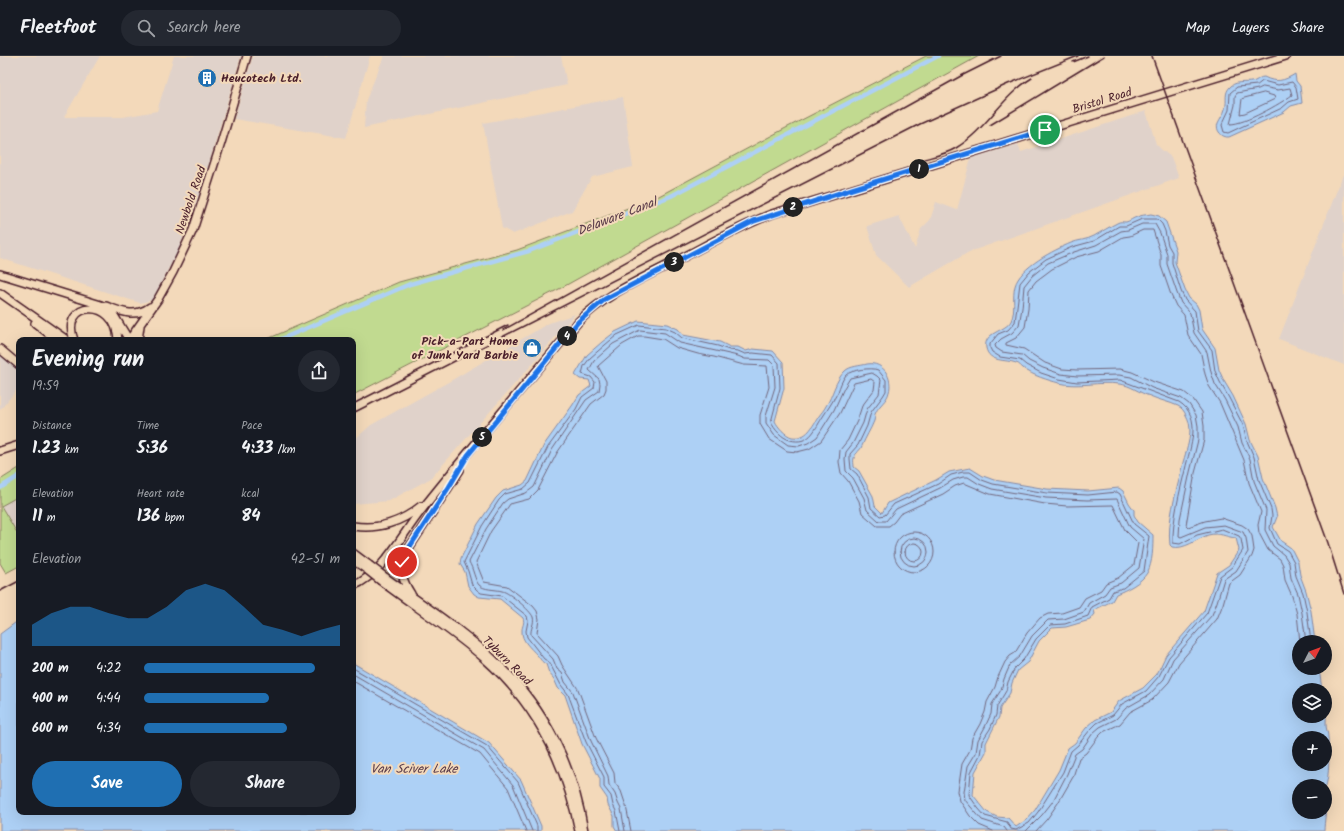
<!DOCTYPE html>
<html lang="en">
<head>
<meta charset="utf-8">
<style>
  :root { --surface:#171b24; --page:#242831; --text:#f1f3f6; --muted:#9ea1a6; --line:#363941; --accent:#1f6fb2 }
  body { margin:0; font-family:Kalam,sans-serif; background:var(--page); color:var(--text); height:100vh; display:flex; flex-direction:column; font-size:15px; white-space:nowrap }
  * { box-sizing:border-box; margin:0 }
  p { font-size:13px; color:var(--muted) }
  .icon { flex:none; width:22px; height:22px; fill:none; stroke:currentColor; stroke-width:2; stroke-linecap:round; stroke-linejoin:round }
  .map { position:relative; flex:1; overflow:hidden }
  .details { position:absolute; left:16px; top:281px; width:340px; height:478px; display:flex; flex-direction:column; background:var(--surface); border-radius:8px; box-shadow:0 4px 16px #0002 }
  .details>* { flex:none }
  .needle { width:26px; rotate:48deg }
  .fabs { position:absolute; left:1292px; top:579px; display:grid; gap:8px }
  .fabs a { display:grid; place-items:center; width:40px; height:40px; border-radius:50%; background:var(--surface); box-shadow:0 4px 16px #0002; font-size:20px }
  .pin { position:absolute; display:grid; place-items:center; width:34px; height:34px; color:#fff; margin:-17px; border:2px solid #fff; border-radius:50%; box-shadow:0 1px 4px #0007 }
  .km { position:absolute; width:20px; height:20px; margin:-10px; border-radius:50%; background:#222; color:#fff; font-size:11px; line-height:20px; text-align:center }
  .round { display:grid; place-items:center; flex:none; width:42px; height:42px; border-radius:21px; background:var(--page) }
  .overview { display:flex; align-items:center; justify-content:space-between; height:68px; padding:0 16px }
  h1 { font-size:22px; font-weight:700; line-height:30px }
  .figures { display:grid; grid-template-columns:repeat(3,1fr); gap:6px; height:68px; padding:4px 16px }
  .figures div { display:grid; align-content:center }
  .figures b { font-size:17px; font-weight:700 }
  .figures small { font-size:11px; font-weight:400 }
  .figures p { font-size:11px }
  .chart { height:112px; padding:8px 16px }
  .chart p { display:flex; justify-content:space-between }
  .chart svg { width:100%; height:72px; margin-top:4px; fill:var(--accent); opacity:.7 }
  .cta { display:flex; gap:8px; margin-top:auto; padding:8px 16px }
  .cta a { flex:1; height:46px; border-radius:24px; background:var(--accent); color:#fff; font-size:16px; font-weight:700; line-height:46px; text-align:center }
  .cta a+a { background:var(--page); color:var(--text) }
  ul { padding:0 16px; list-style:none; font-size:13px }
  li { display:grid; grid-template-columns:64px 48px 1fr; align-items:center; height:30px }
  li i { height:10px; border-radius:5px; background:var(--accent) }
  header { display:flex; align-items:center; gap:24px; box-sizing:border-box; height:56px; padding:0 20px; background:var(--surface); border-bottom:1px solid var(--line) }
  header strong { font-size:19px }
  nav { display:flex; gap:22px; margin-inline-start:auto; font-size:14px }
  .search { width:280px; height:36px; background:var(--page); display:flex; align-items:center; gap:10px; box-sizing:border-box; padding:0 14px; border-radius:22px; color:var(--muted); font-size:15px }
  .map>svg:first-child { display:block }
  .built { fill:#e0d2ca }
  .green { fill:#c1da90; stroke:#867c5e }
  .water { fill:#add0f5; stroke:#8589a4; fill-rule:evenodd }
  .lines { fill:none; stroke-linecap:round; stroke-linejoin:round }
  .shore { stroke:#72667c; stroke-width:1 }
  .canal { stroke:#add0f5; stroke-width:4.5 }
  .secondary-casing { stroke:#4a1f2b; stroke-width:10 }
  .secondary { stroke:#f3d9ba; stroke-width:7 }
  .rail { stroke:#4a1f2b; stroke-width:1.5 }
  .secondary-bridge-casing { stroke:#4a1f2b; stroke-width:10; stroke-linecap:butt }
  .secondary-bridge { stroke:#f3d9ba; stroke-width:7 }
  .route-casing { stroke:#fff; stroke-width:8 }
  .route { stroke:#1a73e8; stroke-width:5 }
  .labels { text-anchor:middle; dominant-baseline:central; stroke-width:4; stroke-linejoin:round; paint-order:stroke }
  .poi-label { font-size:12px; font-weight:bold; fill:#4a1f2b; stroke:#f3d9ba; text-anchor:start }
  .street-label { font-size:12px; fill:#4a1f2b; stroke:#f3d9ba }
  .water-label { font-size:13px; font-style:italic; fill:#593a49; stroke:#f3d9ba }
</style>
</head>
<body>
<header>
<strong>Fleetfoot</strong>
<div class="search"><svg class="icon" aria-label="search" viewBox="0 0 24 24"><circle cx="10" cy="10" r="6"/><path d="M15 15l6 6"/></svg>Search here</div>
<nav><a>Map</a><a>Layers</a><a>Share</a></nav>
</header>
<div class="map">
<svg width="1344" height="775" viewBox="0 0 1344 775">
  <rect width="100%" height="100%" fill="#f3d9ba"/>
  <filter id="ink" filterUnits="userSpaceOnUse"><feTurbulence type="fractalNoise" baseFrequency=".025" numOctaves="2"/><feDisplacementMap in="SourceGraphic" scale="8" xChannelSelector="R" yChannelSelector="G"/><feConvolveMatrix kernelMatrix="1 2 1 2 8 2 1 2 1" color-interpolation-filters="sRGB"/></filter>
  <g filter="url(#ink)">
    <!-- built -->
    <path class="built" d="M0,0H100L64,61H123L157,55L174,0H241L201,134L178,195L152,244L140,247L0,202Z
      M253,0H370L346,82L234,63Z
      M384,0H561L567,29L364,72L366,44Z
      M623,41L633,111L592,121L572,155L513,178L502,172L483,67Z
      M1146,55L1156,88L1162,94L1171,101L1179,122L969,196L909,231L876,199L867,170L899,160L915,193L921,173L930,164L936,146L957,154L971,102L1018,88L1021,96Z
      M1344,116V309L1279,283Z
      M575,258L528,313L431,422L389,445L353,448V385L371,369L452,324L549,267Z
      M0,297L19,312V331L0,354Z
      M19,440V480L1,450Z"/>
    <!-- green -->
    <path class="green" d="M926,0H979L561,232L353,339V284H265L399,226L517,194L657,141L784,73Z
      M19,412V440L1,450L19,480V510L6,517L0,507V424Z"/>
    <!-- water -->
    <path class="water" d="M1295,18L1296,25L1300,30L1302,47L1291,50L1284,56L1229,81C1222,82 1215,74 1218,67C1220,62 1224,58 1225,53C1228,44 1223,37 1231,30C1238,24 1248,28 1255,25C1259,23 1260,21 1264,21C1276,27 1284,25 1295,18Z
      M1151,158L1159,160L1166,166L1176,195L1175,206L1185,234L1189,242L1196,248L1199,254L1202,273L1215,292L1219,314L1224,325L1233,340L1246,368L1250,384L1258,400L1263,422L1275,452L1277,461L1273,471L1281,485L1291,492L1298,506L1300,519L1306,535L1311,555L1315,586H1299V612H1319L1322,634H1299V660H1325V644C1327,653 1326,660 1326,669C1326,673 1328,677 1328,681C1329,698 1330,717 1325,734V730H1299V756H1325V745C1327,755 1324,765 1324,775H617L614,770V760L608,749L607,742L600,732V723L582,688L565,639L558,632L554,623L549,617L546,608C541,606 541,603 537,599C531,592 521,585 522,574C522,570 525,567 523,562L500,543L479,541L474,538L468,530L465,516L460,508L461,502L478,468L496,442L503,435L522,429L527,425L544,389L572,350L579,339L591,330L589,324L580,323L575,319L587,299L602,286L615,276L638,265L667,268L678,273L683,279L720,286L730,291H738L746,295L753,293L773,295L783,306L784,332L775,365C778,371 785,379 792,381C808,383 812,370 819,360C821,357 824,354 826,350C833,340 835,324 845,315C850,310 860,310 867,308C884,305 893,323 889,336C887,345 879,349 876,356C874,359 875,362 874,365C871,373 865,382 862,390C861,394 855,397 854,402C853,405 854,408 854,411L859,415L873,440L875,450L882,457L888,447L892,445L936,424L949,416L970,412L983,420L994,424L1047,433L1088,435L1119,432L1123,435L1129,447L1134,454V459L1138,466L1153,479C1153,490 1153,507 1147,517C1141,527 1126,534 1116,538L1112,545L1094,554L1095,558L1090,564L1066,571L1052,572L1039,585L1028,606L1018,614L1012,627L1010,637L1000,652L999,661L986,687V696L975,716L973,739L987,756L997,761L1008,762L1016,771L1026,764L1035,754L1059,714L1068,692L1075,687L1086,672L1095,664L1111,656L1119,645L1143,632L1157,618L1166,599L1204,555L1217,517L1229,509L1239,494L1236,482C1225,481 1220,476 1208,479C1197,483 1184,494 1172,491L1170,489C1167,465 1176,438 1181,415C1184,398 1196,376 1186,359C1184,355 1182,352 1178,350C1169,346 1159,344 1150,340C1139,337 1131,329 1119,328C1099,325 1079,332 1059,327C1048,324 1033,320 1023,312C1020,310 1020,308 1016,307C1006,303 989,307 986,292C983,276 1005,276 1011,265C1016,254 1012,241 1015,230C1020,211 1054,194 1071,187C1078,184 1087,184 1094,180C1101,176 1109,171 1117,167C1120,165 1123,166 1126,166C1130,165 1133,162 1137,161C1141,159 1146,159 1151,158ZM1299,682H1325V708H1299Z
      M19,564V756H353V607L489,687L521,724L541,770V775H0V578Z"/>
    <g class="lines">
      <!-- shore -->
      <path class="shore" d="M1263,25L1278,29L1292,26L1296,31L1298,43L1289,46L1282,52L1228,77L1224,76L1222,69L1229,54L1230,37L1237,31L1257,29Z
        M1263,31L1278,34L1290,32L1292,39C1280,48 1245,68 1230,68L1235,49V40L1237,37L1258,33Z
        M1264,37L1274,40L1275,43L1245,57L1240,58L1242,43Z
        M894 496a20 20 0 1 1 40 0a20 20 0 1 1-40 0Z
        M900 496a14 14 0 1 1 28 0a14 14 0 1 1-28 0Z
        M905 496a9 9 0 1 1 18 0a9 9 0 1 1-18 0Z
        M353,612L487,690L518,726L537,770V775
        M353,618L484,694L513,729L532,775
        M353,625L480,698L508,732L526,775
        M620,775L616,755L613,749L611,740L604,731V721L586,686L568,638L561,629L549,606L544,603L527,581L526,575L528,565L527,560L502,540L481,537L477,534L472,529L468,515L464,506L482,470L499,444L505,438L523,433L530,427L548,391L576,353L582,341L594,332L595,326L591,321L582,318L584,310L590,302L605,289L617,279L639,269L666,272L675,276L682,282L718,290L729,294L738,295L745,298L753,297L772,299L779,307L780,332L771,366C774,373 782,382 790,384C809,389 814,375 822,362C828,353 833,345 838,336C840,330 842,324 846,319C851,314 871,311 878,314L886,324V335L883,340L871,356L867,370L858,389L850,398V403L851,413L857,418L869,441L871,452L880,460L885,459L894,448L938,428L951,419L963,416H970L982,424L993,428L1047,437L1088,439L1117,436L1120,438L1134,468L1149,480L1144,515L1123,532L1113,535L1109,542L1092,551L1088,560L1065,568L1050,569L1036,583L1024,603L1015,612L1008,626L1006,635L997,650L996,659L990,673L982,685L980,699L971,716L969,739L978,752L985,760L1007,766L1011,773L1016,774L1029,767L1038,756L1063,716L1071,695L1078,689L1090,674L1097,667L1113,659L1122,648L1146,635L1159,620L1169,601L1207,557L1220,520L1232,511L1243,494L1241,483L1239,480L1222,473L1197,479L1180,488L1173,487C1172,467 1180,434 1185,414C1190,391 1203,361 1179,346L1120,324L1077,326L1059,323L1041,317L1026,309L1020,304L1000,301L992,296L990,292V288L998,278L1008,274L1015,266L1020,227L1029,216L1046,203L1072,191L1094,185L1119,170H1126L1142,163H1157L1162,168L1165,175L1168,189L1172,196V207L1181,235L1185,244L1195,255L1198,275L1212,294L1215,315L1220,326L1229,342L1243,369L1247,385L1254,401L1259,424L1271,453L1272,460L1270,472L1277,488L1288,495L1294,506L1296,520L1303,537L1307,556L1311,586
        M625,775L621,753L618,747L615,738L609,729L608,720L591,685L573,636L565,626L562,617L557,613L553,603L531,579C530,573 535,567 533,561C531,555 509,536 502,535C495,533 484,534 479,529C475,525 473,512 469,506L486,473L503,447L508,443L526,437L534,431L552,394L586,344L599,335L600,328L599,323L589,314L594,305L613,288L640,274L665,277L680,287L738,300L745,303L769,304L774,309L775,331L766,360V367L774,379L788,389L799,390L808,387L817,381L834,354L844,332L850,322L872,317L877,320L881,324L879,338L867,353L863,367L853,387L846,396L845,403L846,415L853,422L864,442L867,454L879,465H886L896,453L940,432L953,424L963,421H968L979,428L992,433L1046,442L1087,444L1117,443L1130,471L1144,483L1139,512L1121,527L1110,531L1105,538L1089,547L1084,556L1064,563L1048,564L1032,580L1020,600L1010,609L1004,623L1001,634L992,648L991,658L985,671L978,684L976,697L968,710L964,736L965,744L982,764L1004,771L1007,775
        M631,775L626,750L621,735L615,727L614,717L596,682L578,633L562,609L558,600L537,577L539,563L537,555L533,550L507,530L484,526L476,506L491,475L508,451L510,448L529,443L538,434L557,397L591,348L604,338L606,333V325L598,310L622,289L638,280H644L663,283L677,292L698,298L714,301L744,309L767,310L769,331L760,359V368L769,383L787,395L797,396L809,393L821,385L840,357L854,327L871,323L875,326L874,334L862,350L857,365L848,384L840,394L839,406L841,417L848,425L859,445L862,457L877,470H889L894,466L900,458L943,438L955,430L964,427L990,438L1045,448L1067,450L1113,449L1125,474L1138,487L1134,509L1118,522L1106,527L1101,534L1085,542L1079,551L1062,557L1048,558L1040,562L1027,577L1015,597L1010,600L1005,606L998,621L995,631L987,646L985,656L980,668L972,682L970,694L962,708L958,735L960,745L970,760L979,769L993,775
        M1026,775L1042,759L1053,745L1067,718L1075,698L1082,693L1093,677L1100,671L1116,663L1126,652L1149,639L1164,623L1173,603L1212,559L1217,546L1224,523L1236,515L1248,496L1246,482L1243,476L1224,469L1205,471L1181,481L1179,480L1180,463L1190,416L1198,384V370L1196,359L1189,348L1181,342L1152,332L1131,321L1119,319L1077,320L1061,318L1043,312L1029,305L1022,299L1002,296L996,292L995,289L1001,283L1012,277L1019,269L1022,252L1024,230L1032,220L1048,207L1074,196L1096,189L1121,175L1128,174L1142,168H1155L1160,177L1167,198V208L1177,237L1181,247L1190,257L1194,277L1207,296L1211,316L1215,328L1225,344L1238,371L1242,387L1250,403L1254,425L1266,454L1265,474L1273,490L1284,499L1289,507L1291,522L1298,538L1302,557L1306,586
        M1036,775L1047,763L1058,747L1073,721L1079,702L1086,697L1098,681L1103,676L1120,668L1130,656L1152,644L1169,626L1179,607L1217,563L1223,548L1229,527L1240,519L1252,500L1254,494L1252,480L1248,473L1242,469L1221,462L1205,465L1188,471L1186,469L1195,417L1204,384V370L1202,356L1193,343L1184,336L1154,326L1132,316L1120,313L1077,314L1062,313L1045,307L1024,293L1006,289V287L1016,282L1025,271L1028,253L1029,234L1036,225L1052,213L1076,201L1099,195L1123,181L1130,180L1143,174H1153L1161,199V210L1171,239L1176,250L1184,259L1188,279L1201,298L1205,318L1209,330L1220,347L1244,404L1249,427L1261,456L1258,469L1259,477L1268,494L1280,503L1283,509L1285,524L1292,540L1297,558L1300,586"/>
      <!-- canal -->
      <path class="canal" d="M279,284L410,228L529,195L671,140L938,0
        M0,432L19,420"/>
      <defs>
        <path id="secondary" d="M0,218L101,249L115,261L129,284
          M0,237L67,284
          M106,250C122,256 135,262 150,251
          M35,267L57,284
          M74,284C59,245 116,240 118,284
          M129,284L158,243L173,216L193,174L221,87L247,0
          M138,284L140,270
          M0,293L19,309
          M0,395L19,389
          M353,470C378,474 402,466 421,450
          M353,497L369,509
          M353,504L366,513
          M385,521C423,549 464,575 498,608C545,652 574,712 584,775
          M381,525C415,551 453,574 485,603C536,648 566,708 579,775
          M353,530C384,517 402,478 423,452C473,389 526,328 578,266C605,238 642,223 676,205C707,189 738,171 772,158L1286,0
          M411,538C402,524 399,514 405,498L460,414"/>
      </defs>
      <!-- secondary casing -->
      <use href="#secondary" class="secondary-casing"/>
      <!-- secondary -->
      <use href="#secondary" class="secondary"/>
      <!-- rail -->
      <path class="rail" d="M1152,0L1328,487L1344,538
        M1073,6L1088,0
        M990,69L1104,0
        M924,103C935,100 946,98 956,92C986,74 1002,40 1032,22
        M503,274L961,20L1001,0
        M353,348L508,269
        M353,357L920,68L1008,28L1078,0
        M0,535L19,525"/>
      <defs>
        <path id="secondary-bridge" d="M369,509L385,521
          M366,513L381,525"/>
      </defs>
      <!-- secondary-bridge casing -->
      <use href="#secondary-bridge" class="secondary-bridge-casing"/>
      <!-- secondary-bridge -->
      <use href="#secondary-bridge" class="secondary-bridge"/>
    </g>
  </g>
  <g class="lines" filter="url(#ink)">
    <defs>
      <path id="route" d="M402,506L405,498L449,431L468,399L578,266L605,243L754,165L852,133L1045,74"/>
    </defs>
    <!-- route casing -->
    <use href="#route" class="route-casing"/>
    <!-- route -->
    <use href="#route" class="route"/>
  </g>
  <!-- icons -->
  <defs>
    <symbol id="building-disc" viewBox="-11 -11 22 22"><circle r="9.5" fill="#1f6fb2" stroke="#f3d9ba"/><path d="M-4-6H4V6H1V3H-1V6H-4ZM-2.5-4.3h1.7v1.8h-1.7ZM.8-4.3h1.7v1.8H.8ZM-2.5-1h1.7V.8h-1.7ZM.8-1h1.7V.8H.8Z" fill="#fff"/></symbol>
    <symbol id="shop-disc" viewBox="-11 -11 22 22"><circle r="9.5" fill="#1f6fb2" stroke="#f3d9ba"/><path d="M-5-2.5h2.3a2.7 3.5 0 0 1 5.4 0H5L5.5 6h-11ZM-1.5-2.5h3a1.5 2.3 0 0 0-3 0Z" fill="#fff"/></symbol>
  </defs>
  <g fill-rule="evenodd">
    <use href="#building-disc" x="196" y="11" width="22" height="22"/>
    <use href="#shop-disc" x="521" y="281" width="22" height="22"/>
  </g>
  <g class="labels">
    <!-- poi labels -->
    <g class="poi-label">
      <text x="221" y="22">Heucotech Ltd.</text>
      <text x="518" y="285" text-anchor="end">Pick-a-Part Home<tspan x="518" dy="14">of Junk Yard Barbie</tspan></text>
    </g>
    <!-- street labels -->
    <g class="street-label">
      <text transform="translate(1102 45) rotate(-17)">Bristol Road</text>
      <text transform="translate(191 144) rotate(-71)">Newbold Road</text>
      <text transform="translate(507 605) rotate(45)">Tyburn Road</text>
    </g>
    <!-- water labels -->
    <g class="water-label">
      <text transform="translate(617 161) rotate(-21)">Delaware Canal</text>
      <text x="414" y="713">Van Sciver Lake</text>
    </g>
  </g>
</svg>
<div class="fabs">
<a><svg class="needle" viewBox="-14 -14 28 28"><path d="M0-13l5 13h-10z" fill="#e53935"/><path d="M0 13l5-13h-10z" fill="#9ea1a6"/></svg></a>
<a><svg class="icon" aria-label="layers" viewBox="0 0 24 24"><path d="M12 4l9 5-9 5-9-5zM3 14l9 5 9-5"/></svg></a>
<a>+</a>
<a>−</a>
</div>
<div class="pin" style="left:1045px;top:74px;background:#1e9e55"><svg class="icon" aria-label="arrive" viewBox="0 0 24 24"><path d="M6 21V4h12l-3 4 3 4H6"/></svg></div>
<div class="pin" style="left:402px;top:506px;background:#d93025"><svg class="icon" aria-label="check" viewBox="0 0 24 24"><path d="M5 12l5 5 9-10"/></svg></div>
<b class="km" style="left:919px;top:113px">1</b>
<b class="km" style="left:793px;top:151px">2</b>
<b class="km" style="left:674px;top:206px">3</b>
<b class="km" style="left:567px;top:280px">4</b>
<b class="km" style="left:482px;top:381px">5</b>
<section class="details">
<div class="overview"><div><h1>Evening run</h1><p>19:59</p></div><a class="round"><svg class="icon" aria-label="share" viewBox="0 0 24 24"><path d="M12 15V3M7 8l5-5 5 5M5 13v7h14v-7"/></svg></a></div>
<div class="figures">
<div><p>Distance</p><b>1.23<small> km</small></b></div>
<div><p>Time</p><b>5:36</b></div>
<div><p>Pace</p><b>4:33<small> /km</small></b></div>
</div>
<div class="figures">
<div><p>Elevation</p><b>11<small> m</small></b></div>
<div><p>Heart rate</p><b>136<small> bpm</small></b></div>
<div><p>kcal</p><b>84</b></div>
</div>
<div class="chart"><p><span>Elevation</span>42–51 m</p>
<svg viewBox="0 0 160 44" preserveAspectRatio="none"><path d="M0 44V31L10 24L20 20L30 20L40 24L50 27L60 27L70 20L80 10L90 6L100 10L110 20L120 31L130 34L140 38L150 34L160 31V44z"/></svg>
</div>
<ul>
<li><b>200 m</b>4:22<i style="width:87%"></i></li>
<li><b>400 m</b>4:44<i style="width:64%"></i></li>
<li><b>600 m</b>4:34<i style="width:73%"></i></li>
</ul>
<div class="cta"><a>Save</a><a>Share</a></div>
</section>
</div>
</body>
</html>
